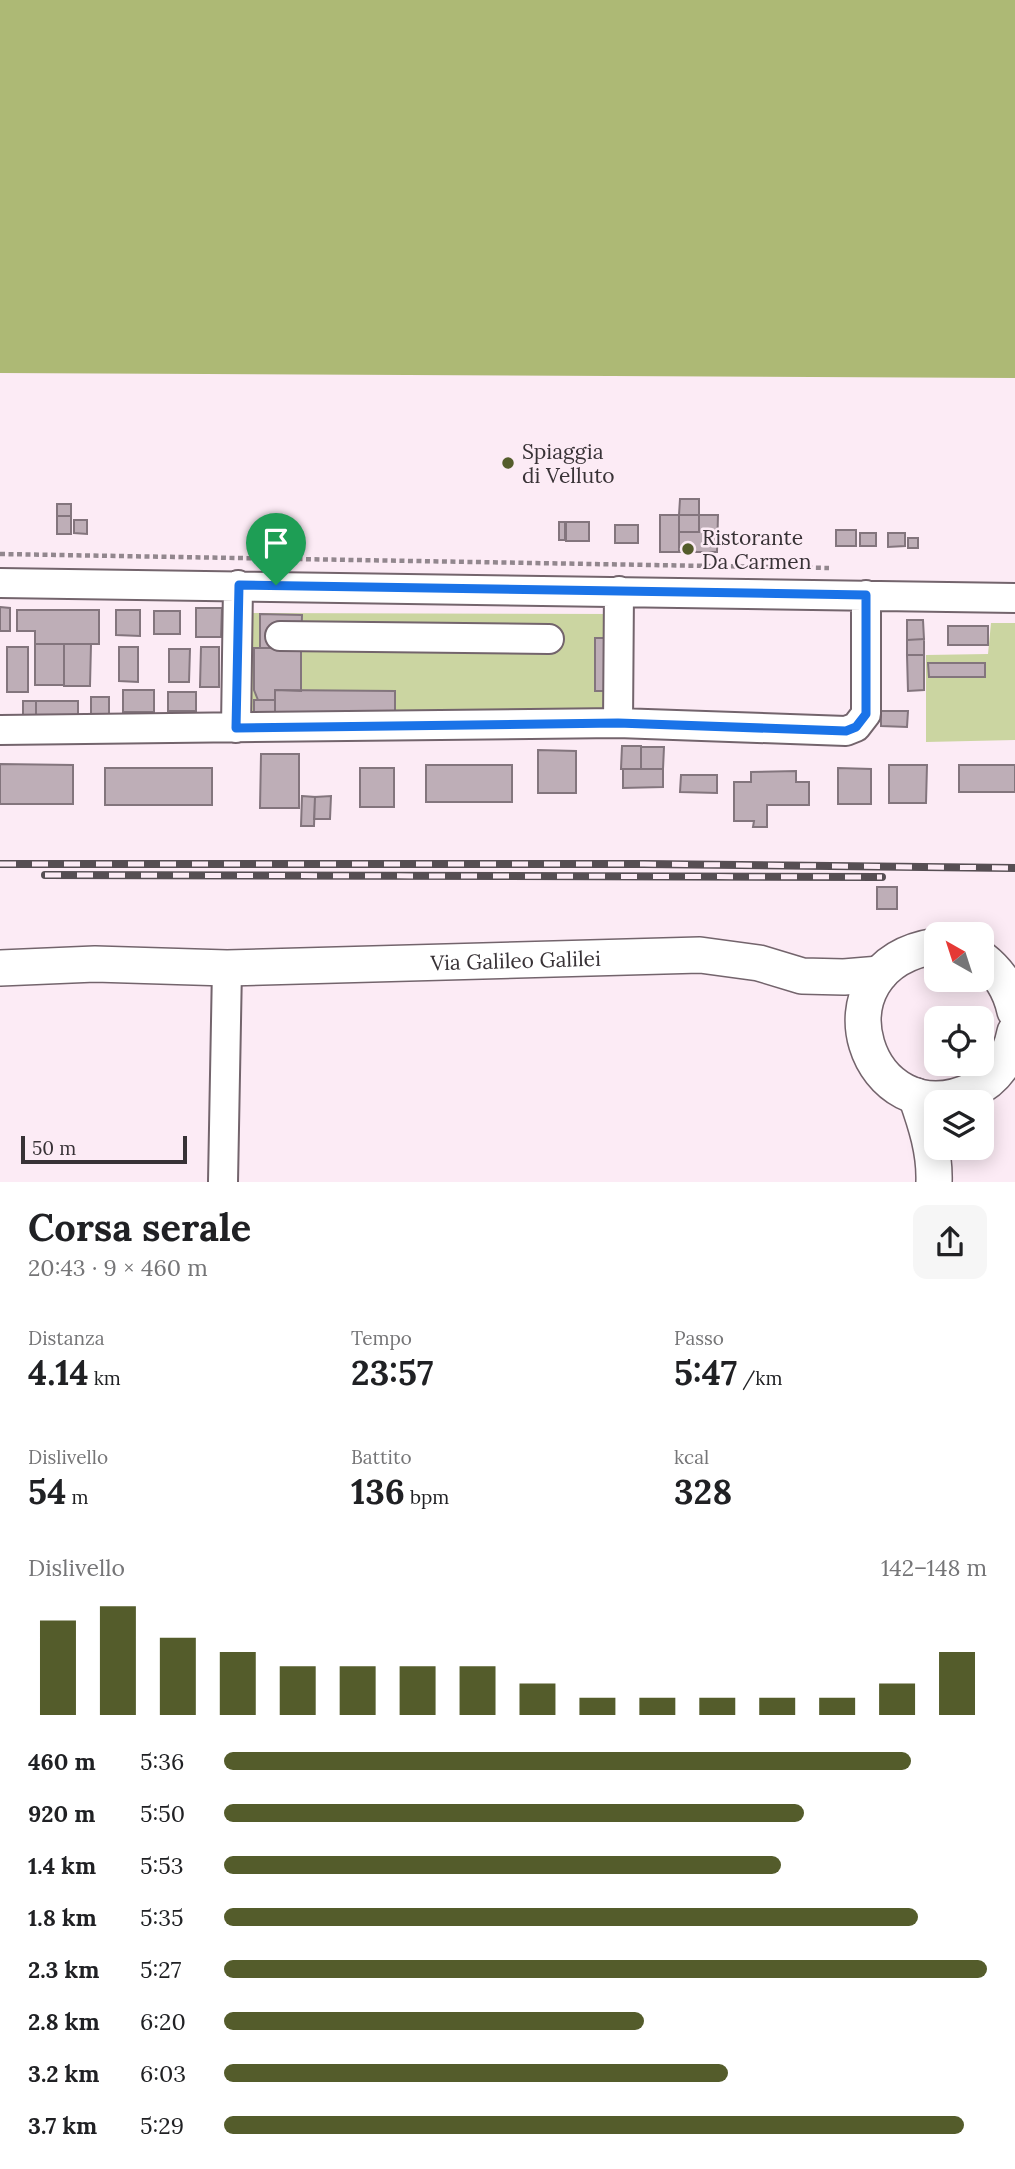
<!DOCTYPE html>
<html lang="it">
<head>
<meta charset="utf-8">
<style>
  :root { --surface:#fff; --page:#f6f6f6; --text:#202124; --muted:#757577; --accent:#545c2b }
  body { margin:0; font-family:Lora,serif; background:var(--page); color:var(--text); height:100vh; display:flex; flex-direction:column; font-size:26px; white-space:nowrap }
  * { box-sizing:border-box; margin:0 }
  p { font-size:23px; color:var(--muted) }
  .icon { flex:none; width:38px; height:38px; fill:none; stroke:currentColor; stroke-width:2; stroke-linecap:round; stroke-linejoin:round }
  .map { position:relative; height:1182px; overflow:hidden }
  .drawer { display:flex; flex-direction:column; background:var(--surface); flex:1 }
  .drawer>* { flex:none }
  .needle { width:46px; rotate:321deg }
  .fabs { position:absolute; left:924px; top:922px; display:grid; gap:14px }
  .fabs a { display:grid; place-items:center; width:70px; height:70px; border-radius:14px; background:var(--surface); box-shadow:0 4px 18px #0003; font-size:35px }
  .scale { position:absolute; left:21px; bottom:18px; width:166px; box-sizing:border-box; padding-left:7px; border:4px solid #383236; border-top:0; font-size:19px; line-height:24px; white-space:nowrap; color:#383236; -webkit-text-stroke:5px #fcebf5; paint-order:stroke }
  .pin { position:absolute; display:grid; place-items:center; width:60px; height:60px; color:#fff; margin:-72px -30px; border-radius:50% 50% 50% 0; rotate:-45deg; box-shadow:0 0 7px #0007 }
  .pin .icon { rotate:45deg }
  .round { display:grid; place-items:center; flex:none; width:74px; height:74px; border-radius:14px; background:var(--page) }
  .overview { display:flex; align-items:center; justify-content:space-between; height:119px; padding:0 28px }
  h1 { font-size:38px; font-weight:700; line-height:52px }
  .figures { display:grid; grid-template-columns:repeat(3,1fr); gap:10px; height:119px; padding:7px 28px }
  .figures div { display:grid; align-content:center }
  .figures b { font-size:35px; font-weight:700 }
  .figures small { font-size:19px; font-weight:400 }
  .figures p { font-size:19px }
  .chart { height:196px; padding:14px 28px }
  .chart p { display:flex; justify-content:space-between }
  .chart svg { width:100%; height:126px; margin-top:7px; stroke:var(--accent); stroke-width:6 }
  ul { padding:0 28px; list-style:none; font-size:23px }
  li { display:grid; grid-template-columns:112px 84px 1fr; align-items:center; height:52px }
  li i { height:18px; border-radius:9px; background:var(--accent) }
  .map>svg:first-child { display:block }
  .green { fill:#cbd5a1 }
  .water { fill:#adb975 }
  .building { fill:#beaeb7; stroke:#83757d; stroke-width:2 }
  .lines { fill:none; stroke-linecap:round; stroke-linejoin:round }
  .minor-casing { stroke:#73646c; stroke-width:32 }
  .major-casing { stroke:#73646c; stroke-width:38 }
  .path { stroke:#92878e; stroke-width:4.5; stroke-dasharray:5 3.5; stroke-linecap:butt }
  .minor { stroke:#fff; stroke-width:28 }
  .major { stroke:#fff; stroke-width:35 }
  .rail-casing { stroke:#564e53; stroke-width:8 }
  .rail { stroke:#fcebf5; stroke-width:5; stroke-dasharray:16; stroke-linecap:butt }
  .route-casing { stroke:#fff; stroke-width:14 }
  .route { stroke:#1a73e8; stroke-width:9 }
  .poi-dot { fill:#545c2b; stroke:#fcebf5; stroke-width:2.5 }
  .labels { text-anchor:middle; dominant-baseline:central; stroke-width:5; stroke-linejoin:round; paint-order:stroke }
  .poi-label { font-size:21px; fill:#383236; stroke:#fcebf5; text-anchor:start }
  .street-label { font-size:21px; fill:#383236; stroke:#fcebf5 }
</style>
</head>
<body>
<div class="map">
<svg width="1015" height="1182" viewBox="0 0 1015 1182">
  <rect width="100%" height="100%" fill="#fcebf5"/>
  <!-- green -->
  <path class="green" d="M250,613L614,614L613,714L249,713Z
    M991,623H1015V740L926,742V655L988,654Z"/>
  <!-- water -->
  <path class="water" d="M0,0H1015V378L0,373Z"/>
  <!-- building -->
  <path class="building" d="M680,499H699V515H679Z
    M57,504H71V516H57Z
    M660,515H679V552H660Z
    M679,515H699V532H679Z
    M699,515H718L717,552H679V532H699Z
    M57,516H71V534H57Z
    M74,520H87V534L74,533Z
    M559,522H565V540H559Z
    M566,522H589V541H566Z
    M615,525H638V543H615Z
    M836,530H856V546H836Z
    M860,533H876V546H860Z
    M888,533H905V546L888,547Z
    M908,538H918V548H908Z
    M0,607L10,608V631H0Z
    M196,608H222L221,637H196Z
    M17,610H99V644H35V631H17Z
    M116,610H140V636L116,635Z
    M154,611H180V634H154Z
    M260,614L302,615L301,648H260Z
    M907,620H923L924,639L907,640Z
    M948,626H988V645H948Z
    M595,638H613L612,691H595Z
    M924,639V655H907V640Z
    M35,644H64V685H35Z
    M64,644H91L90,686H64Z
    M7,647H28V692H7Z
    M119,647H138V682L119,681Z
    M201,647H219V687H200Z
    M254,648H301V691L275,690V700H258L254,690Z
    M169,649H190L189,682H169Z
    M907,655H924V690L908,691Z
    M928,663H985V677H929Z
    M123,690H154V712H123Z
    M275,690L395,691V713H275Z
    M168,692H196V711H168Z
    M91,697H109V717H91Z
    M254,700H275V713H254Z
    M23,701H36V716H23Z
    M36,701H78V718H36Z
    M881,711H908L907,727L881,726Z
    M622,746H641V769H621Z
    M641,747H664L663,769H641Z
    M538,750L576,751V793H538Z
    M261,754H299V808H260Z
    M0,764L73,765V804H0Z
    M426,765H512V802H426Z
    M889,765H927L926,803H889Z
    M959,765H1015V792H959Z
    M105,768H212V805H105Z
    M360,768H394V807H360Z
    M838,768L871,769V804H838Z
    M623,769H663V787L623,788Z
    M796,771V782H809V805H767V827H753L754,821H734V782H751V772Z
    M681,775H717V793L680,792Z
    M302,796L315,797L314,826H301Z
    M331,796L330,819H314L315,797Z
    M877,887H897V909H877Z"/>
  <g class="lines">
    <defs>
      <path id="minor" d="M0,583L1015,598
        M280,636L549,639
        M618,723L619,591
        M236,728L238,585
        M0,730L618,723L846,731L856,727L866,714V595
        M223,1182L227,968"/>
      <g id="major">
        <path d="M936,946C808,966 867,1140 973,1090C997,1079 1010,1057 1015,1032"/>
        <path d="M982,959C1000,973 1010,989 1015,1011"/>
        <path id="s1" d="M0,968L95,964L227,968L700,955L759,963L802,976L844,977L880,974"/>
        <path d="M916,1096C926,1124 935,1152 934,1182"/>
      </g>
    </defs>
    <!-- minor casing -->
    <use href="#minor" class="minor-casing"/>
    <!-- major casing -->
    <use href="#major" class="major-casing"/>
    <!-- path -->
    <path class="path" d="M0,554L829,568"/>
    <!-- minor -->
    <use href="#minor" class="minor"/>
    <!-- major -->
    <use href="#major" class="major"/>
    <defs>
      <path id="rail" d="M0,864H644L1015,868
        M45,875L882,877"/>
    </defs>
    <!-- rail casing -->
    <use href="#rail" class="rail-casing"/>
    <!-- rail -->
    <use href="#rail" class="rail"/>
  </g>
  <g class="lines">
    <defs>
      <path id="route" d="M239,585L866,595V714L856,727L846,731L618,723L236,728Z"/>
    </defs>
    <!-- route casing -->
    <use href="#route" class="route-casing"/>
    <!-- route -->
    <use href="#route" class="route"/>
  </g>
  <!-- markers -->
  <g class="poi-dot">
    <circle cx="508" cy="463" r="7"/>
    <circle cx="688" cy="549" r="7"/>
  </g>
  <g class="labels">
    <!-- poi labels -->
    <g class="poi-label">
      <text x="522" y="451">Spiaggia<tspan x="522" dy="24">di Velluto</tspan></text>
      <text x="702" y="537">Ristorante<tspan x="702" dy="24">Da Carmen</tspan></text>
    </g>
    <!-- street labels -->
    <g class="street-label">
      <text stroke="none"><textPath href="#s1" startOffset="516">Via Galileo Galilei</textPath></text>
    </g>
  </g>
</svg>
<div class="fabs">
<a><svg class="needle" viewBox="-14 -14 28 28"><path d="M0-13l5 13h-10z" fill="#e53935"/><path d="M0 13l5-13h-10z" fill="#757577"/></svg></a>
<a><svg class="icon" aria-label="locate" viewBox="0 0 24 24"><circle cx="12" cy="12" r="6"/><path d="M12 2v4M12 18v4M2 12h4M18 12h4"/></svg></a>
<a><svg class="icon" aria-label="layers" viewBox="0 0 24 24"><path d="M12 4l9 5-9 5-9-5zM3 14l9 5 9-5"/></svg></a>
</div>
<div class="scale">50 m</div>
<div class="pin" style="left:276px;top:585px;background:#1e9e55"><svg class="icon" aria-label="arrive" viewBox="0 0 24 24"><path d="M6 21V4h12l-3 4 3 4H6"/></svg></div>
</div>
<section class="drawer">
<div class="overview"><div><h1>Corsa serale</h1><p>20:43 · 9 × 460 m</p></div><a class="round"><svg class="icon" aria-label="share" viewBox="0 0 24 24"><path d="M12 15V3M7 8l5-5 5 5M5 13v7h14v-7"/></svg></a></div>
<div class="figures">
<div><p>Distanza</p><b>4.14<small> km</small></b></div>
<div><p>Tempo</p><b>23:57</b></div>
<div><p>Passo</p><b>5:47<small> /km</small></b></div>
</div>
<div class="figures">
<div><p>Dislivello</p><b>54<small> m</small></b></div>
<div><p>Battito</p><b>136<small> bpm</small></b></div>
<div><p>kcal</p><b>328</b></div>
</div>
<div class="chart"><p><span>Dislivello</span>142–148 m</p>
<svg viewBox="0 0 160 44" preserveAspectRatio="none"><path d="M5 44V11M15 44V6M25 44V17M35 44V22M45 44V27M55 44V27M65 44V27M75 44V27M85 44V33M95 44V38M105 44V38M115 44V38M125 44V38M135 44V38M145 44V33M155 44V22"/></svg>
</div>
<ul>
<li><b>460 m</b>5:36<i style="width:90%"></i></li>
<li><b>920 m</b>5:50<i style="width:76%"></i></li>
<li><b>1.4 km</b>5:53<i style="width:73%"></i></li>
<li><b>1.8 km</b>5:35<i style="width:91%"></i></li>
<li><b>2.3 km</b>5:27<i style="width:100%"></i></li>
<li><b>2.8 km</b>6:20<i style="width:55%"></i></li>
<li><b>3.2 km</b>6:03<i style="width:66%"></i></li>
<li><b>3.7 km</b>5:29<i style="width:97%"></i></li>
</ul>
</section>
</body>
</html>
